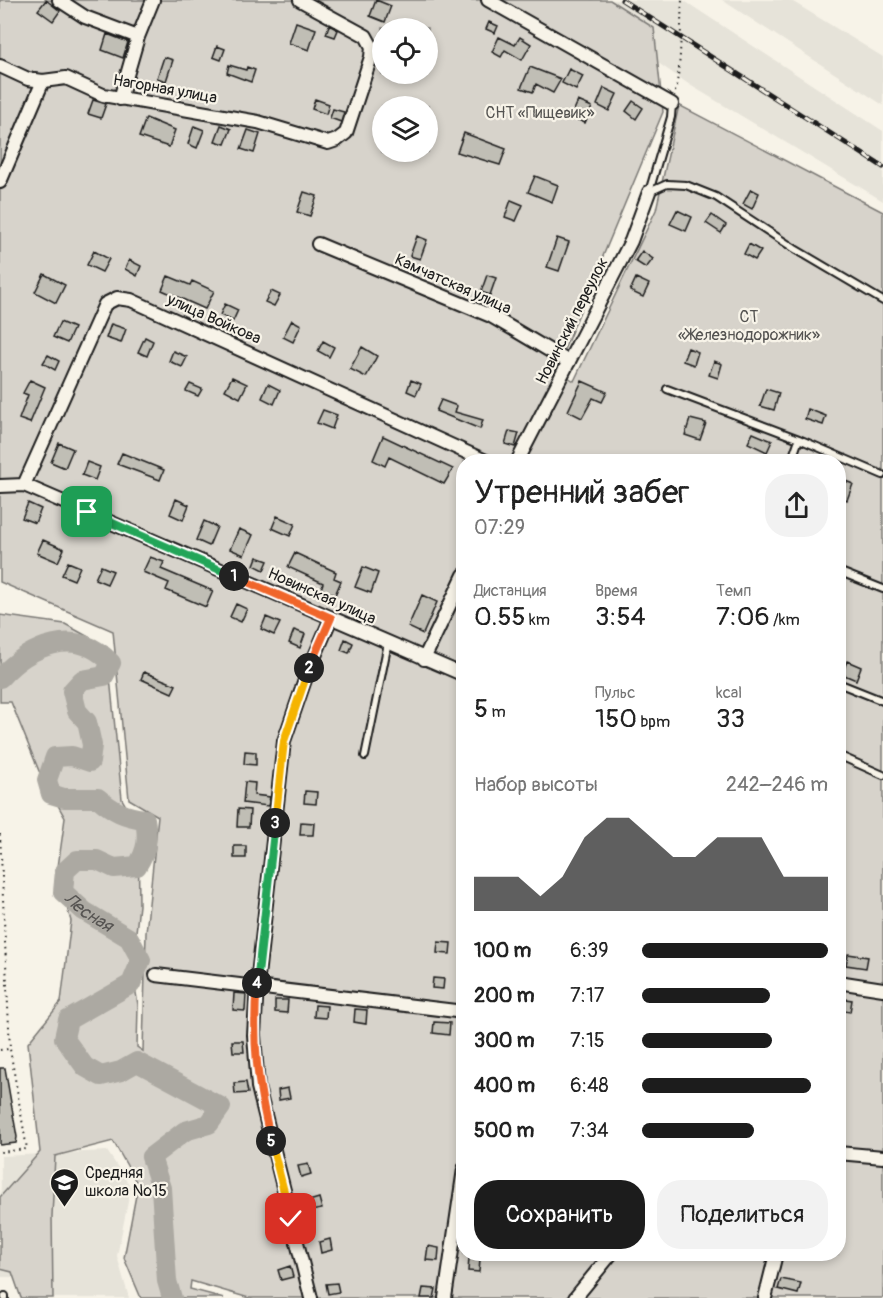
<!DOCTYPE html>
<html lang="ru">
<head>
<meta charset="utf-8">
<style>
  :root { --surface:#fff; --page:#f2f2f2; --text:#222; --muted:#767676; --accent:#1c1c1c }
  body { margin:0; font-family:Pangolin,sans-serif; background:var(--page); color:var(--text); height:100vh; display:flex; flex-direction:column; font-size:22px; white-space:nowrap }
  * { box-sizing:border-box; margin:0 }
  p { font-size:20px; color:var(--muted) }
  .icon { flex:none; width:33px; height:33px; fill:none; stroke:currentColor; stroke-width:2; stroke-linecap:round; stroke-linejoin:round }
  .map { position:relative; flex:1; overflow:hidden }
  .panel { position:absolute; left:456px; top:454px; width:390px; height:807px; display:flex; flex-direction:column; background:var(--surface); border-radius:24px; box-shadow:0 3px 9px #0003 }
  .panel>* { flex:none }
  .fabs { position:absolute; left:372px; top:18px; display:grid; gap:12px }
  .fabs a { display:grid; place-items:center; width:66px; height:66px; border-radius:50%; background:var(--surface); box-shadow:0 3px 9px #0003; font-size:30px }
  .pin { position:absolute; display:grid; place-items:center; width:51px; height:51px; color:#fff; margin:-26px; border-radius:12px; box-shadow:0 3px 9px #0006 }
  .km { position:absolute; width:30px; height:30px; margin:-15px; border-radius:50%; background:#222; color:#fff; font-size:16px; line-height:30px; text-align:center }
  .round { display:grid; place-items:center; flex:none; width:63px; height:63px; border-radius:24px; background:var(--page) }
  .headline { display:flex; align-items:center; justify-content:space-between; height:102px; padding:0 18px }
  h1 { font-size:33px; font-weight:600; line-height:45px }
  .stats { display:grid; grid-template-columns:repeat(3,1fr); gap:9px; height:102px; padding:6px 18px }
  .stats div { display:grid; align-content:center }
  .stats b { font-size:26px; font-weight:600 }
  .stats small { font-size:16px; font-weight:400 }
  .stats p { font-size:16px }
  .chart { height:168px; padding:12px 18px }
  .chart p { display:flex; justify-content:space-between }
  .chart svg { width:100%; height:108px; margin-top:6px; fill:var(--accent); opacity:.7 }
  .cta { display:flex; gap:12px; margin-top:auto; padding:12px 18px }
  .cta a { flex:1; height:69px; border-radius:24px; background:var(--accent); color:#fff; font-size:24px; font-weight:600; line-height:69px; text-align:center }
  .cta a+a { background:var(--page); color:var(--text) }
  ul { padding:0 18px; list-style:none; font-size:20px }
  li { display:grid; grid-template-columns:96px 72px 1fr; align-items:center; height:45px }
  li i { height:15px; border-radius:8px; background:var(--accent) }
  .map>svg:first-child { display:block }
  .built { fill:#e6e3d9 }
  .green { fill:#d7d3cb; stroke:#7a7874; stroke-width:1.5; fill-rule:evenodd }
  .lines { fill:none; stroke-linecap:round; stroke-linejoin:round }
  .river { stroke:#aca9a2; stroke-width:20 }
  .building { fill:#c0beb5; stroke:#1c1c1c; stroke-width:1.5 }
  .service-casing { stroke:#1c1c1c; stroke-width:10 }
  .minor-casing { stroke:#1c1c1c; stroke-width:16 }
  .path { stroke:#1c1c1c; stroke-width:2; stroke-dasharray:1.5 4.5; stroke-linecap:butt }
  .service { stroke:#f7f3e8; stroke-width:6 }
  .minor { stroke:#f7f3e8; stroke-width:12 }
  .rail-casing { stroke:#1c1c1c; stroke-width:5 }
  .rail { stroke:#f7f3e8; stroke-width:3; stroke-dasharray:9; stroke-linecap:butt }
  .split-1-casing { stroke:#fff; stroke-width:12 }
  .split-2-casing { stroke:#fff; stroke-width:12 }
  .split-3-casing { stroke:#fff; stroke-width:12 }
  .split-4-casing { stroke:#fff; stroke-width:12 }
  .split-5-casing { stroke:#fff; stroke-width:12 }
  .split-6-casing { stroke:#fff; stroke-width:12 }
  .split-1 { stroke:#22a559; stroke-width:8 }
  .split-2 { stroke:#f0652b; stroke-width:8 }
  .split-3 { stroke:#f5b400; stroke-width:8 }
  .split-4 { stroke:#22a559; stroke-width:8 }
  .split-5 { stroke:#f0652b; stroke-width:8 }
  .split-6 { stroke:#f5b400; stroke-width:8 }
  .labels { text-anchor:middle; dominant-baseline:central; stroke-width:4.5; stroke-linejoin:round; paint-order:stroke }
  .street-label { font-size:16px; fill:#1c1c1c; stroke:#f7f3e8 }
  .park-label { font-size:16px; fill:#545351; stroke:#f7f3e8 }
  .poi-label { font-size:16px; fill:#1c1c1c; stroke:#f7f3e8; text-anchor:start }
  .water-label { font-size:18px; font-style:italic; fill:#565452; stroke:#f7f3e8 }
</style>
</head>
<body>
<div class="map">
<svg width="883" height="1298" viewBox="0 0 883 1298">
  <rect width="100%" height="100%" fill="#f7f3e8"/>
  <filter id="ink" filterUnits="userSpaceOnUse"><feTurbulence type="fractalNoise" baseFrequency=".0167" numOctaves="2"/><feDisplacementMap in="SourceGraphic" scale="12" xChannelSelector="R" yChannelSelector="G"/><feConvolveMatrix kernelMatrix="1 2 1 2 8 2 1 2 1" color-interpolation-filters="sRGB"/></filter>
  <g filter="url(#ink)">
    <!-- built -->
    <path class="built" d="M567,0H683L883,131V201L690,85Z
      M722,0H790L883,57V105Z
      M107,1151L131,1187L117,1256L129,1298H19V1277H0L1,1156Z"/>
    <!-- green -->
    <path class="green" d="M0,0H610L654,28L663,112L556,369L574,381L656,210L679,105L883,212V1298H249L191,1281L190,1289L224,1298H141L124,1258L138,1185L113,1141L55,1156L52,1216L53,1298H21L12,1272L0,1269V1197L40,1152L28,1043L61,1002L71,921L57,874L65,818L39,771L11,702H0V615L65,624L107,647L122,799L138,827L139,905L132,968L138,1005L137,1047L143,1051L146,933L158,816L129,799L113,631L0,582ZM382,28H428V74H382ZM382,106H428V152H382ZM464,462H838V1254H464ZM214,1102L221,1108L201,1127L213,1102Z"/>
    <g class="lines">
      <!-- river -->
      <path class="river" id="s1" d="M0,678C29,646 77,625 111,663L104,676L82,680L72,691L77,711L87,722L92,745L90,762L72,756L55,757L47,780L51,794L64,798H98C113,811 125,817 145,819C148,838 148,849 137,866L114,868L97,860H77L65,871L63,892L84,911L129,938L141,960L131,984L68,1020L64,1038L85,1067L101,1076L121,1071L137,1062L221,1107L209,1124L185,1131L151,1157L161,1188L167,1281L172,1298"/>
    </g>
    <!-- building -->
    <path class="building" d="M46,0L60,11L53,21L38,10Z
      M376,0L391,6L385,22L370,16Z
      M296,22L316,29L309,50L289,43Z
      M489,22L498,26L495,33L486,29Z
      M329,25L338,30L335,37L326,34Z
      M107,34L128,42L123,58L102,50Z
      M499,37L515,45L520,37L531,44L522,60L505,50L501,57L492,52Z
      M217,46L225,49L221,60L213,57Z
      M164,57L173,60L166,81L157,78Z
      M229,65L246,70L247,67L255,70L251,82L227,73Z
      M530,67L561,79L553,93L536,84L533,92L521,88Z
      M569,69L583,76L576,90L562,83Z
      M604,88L617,94L609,111L597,105Z
      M315,99L329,104L326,114L312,109Z
      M93,100L106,104L101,118L88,114Z
      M578,101L592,107L585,123L571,117Z
      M633,101L643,108L636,119L626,111Z
      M333,109L344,112L341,122L330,118Z
      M146,118L175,130L169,147L139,137Z
      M221,125L231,129L225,144L215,141Z
      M194,126L204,130L197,148L188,144Z
      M248,130L260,134L254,153L241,149Z
      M464,133L506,149L500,165L457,152Z
      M535,176L558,185L552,202L528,192Z
      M751,189L759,193L752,209L743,204Z
      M304,192L317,196L310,216L297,212Z
      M511,200L523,205L516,221L505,217Z
      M677,210L692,217L686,231L670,224Z
      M712,215L726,225L721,233L706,223Z
      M417,236L427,240L420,259L410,256Z
      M557,238L569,242L559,271L547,267Z
      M749,244L761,251L755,260L744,254Z
      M94,251L109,259L102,272L87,265Z
      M642,251L653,259L646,268L635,261Z
      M129,260L141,266L137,276L125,269Z
      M44,274L65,285L56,303L35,292Z
      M487,275L496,278L490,295L481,292Z
      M168,276L190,285L192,281L214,291L205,309L162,290Z
      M636,278L649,284L643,297L630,291Z
      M271,291L280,295L274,306L265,302Z
      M225,304L238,310L233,321L220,315Z
      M292,320L301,325L293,342L283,337Z
      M60,322L74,328L67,343L53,337Z
      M111,324L126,329L121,343L106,338Z
      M145,337L153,341L147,356L138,352Z
      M323,341L334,347L329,357L318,351Z
      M362,347L377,356L366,377L350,369Z
      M688,348L698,352L694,365L683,361Z
      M173,351L187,357L182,367L169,361Z
      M48,355L59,361L55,370L43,363Z
      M714,361L722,364L718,378L709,375Z
      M232,377L247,384L240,398L225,390Z
      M30,380L45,387L30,423L19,419L28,395L23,393Z
      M411,380L421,384L416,395L407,391Z
      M582,381L607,392L602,402L593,398L582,418L568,411Z
      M190,384L202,389L198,396L186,391Z
      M268,384L280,390L274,404L262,398Z
      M766,389L779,393L774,410L760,406Z
      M441,400L457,406L455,412L483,420L480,429L436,411Z
      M808,409L826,416L823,425L805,419Z
      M323,410L337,415L332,429L317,423Z
      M690,419L706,423L700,440L685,435Z
      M509,431L519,433L515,447L505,444Z
      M753,433L772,441L767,452L748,443Z
      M383,436L453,469L444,484L389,457L385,466L373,460Z
      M59,443L73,449L65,468L51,462Z
      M122,453L164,470L160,480L117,464Z
      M87,462L100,467L95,480L82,475Z
      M838,478L853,484L847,500L838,496Z
      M176,499L189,505L183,520L170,514Z
      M28,503L41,509L35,523L22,518Z
      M277,516L295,524L290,536L272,528Z
      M204,521L217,527L209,546L196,540Z
      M239,529L253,535L244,555L230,549Z
      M43,540L64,549L58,562L37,553Z
      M295,553L336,572L334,578L341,581L335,595L321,589L323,583L288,567Z
      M150,557L164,562L161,569L213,591L206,607L166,590L169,583L143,572Z
      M257,557L268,561L264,570L254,565Z
      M68,562L80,567L74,580L62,575Z
      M101,566L113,571L107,584L95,579Z
      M363,567L378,573L371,593L355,587Z
      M422,595L437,602L423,634L408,627Z
      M236,604L247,609L241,622L230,617Z
      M266,617L280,623L274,635L261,629Z
      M294,630L305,634L300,648L289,643Z
      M345,639L353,643L349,653L341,650Z
      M847,661L861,667L856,680L842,674Z
      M144,672L176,685L172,693L141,679Z
      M245,751L256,752V765L244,764Z
      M245,782L255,783L254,795L270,797L268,806L243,803Z
      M305,791L317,792L316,804L304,803Z
      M238,809L250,810L249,827H237Z
      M301,822L314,823L313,835H300Z
      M234,846H246V858H234Z
      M438,942L451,943L450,954L437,953Z
      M848,954L868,957L866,968L846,965Z
      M433,978L444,979L443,989L432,988Z
      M234,993L246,994L245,1011L233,1010Z
      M838,998L852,1000L850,1012L838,1010Z
      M275,1000H288L287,1013L275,1012Z
      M315,1005L327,1006L326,1018L314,1017Z
      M355,1009L367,1010L366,1024L354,1022Z
      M434,1022L450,1023L449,1035L433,1033Z
      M232,1041H243L244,1052H233Z
      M0,1068H5L17,1137L16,1143L0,1145Z
      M246,1082L248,1093L235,1094L234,1083Z
      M288,1088L290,1098L279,1100L278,1090Z
      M308,1164L311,1174L301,1177L298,1166Z
      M319,1198L322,1209L311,1211L309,1201Z
      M282,1226L285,1237L272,1240L269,1228Z
      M330,1239L332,1250L321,1253L319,1242Z
      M428,1246L439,1248L438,1261L426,1260Z
      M469,1258L480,1259L479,1272L468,1271Z
      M290,1266L293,1277L281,1280L278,1270Z
      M781,1279L801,1283L798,1294L778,1289Z
      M337,1283L339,1292L328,1294L326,1284Z
      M423,1288L436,1289L434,1298H421Z"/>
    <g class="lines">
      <defs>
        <path id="service" d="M649,192L667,184L686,185L716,197L795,249L883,301
          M649,192L671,117L672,104
          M667,389L799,439L883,475
          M791,462L799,439
          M838,571L883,589
          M838,683L883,701
          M838,755L883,775
          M365,756L388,643
          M5,1298V1296"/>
        <path id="minor" d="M59,0L85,17L138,37
          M488,0L672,104
          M0,66L28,79L43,81L66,78L103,95L258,122L328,143L337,140L346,133L371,57L372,47L366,36L300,0
          M120,99L138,37L153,0
          M0,182L43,81
          M318,244L491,316L569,362
          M517,462L631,241L649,192
          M24,485L105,304L117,298L131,300L488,462
          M0,486L24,485L464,675
          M424,659L464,575
          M156,975L464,1012
          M838,982L883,989
          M838,1153L883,1157
          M311,1298L258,1087L254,1035L257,985L284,741L306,677L331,618
          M445,1298L464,1169
          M575,1298L611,1254
          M765,1298L776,1254"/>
      </defs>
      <!-- service casing -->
      <use href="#service" class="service-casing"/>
      <!-- minor casing -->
      <use href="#minor" class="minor-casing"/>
      <!-- path -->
      <path class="path" d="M675,92C682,62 680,31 682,0
        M0,834L10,1049L27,1149L0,1152
        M0,1050L9,1049"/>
      <!-- service -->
      <use href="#service" class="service"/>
      <!-- minor -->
      <use href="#minor" class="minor"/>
      <defs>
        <path id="rail" d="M622,0L883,167"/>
      </defs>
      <!-- rail casing -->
      <use href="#rail" class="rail-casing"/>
      <!-- rail -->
      <use href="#rail" class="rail"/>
    </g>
  </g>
  <g class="lines" filter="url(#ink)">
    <defs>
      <path id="split-1" d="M87,512L234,576"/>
      <path id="split-2" d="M234,576L331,618L309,668"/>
      <path id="split-3" d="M275,823L284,741L309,668"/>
      <path id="split-4" d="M257,983L275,823"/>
      <path id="split-5" d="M257,983C252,1042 257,1083 271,1141"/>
      <path id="split-6" d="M271,1141L291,1219"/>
    </defs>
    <!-- split-1 casing -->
    <use href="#split-1" class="split-1-casing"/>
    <!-- split-2 casing -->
    <use href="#split-2" class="split-2-casing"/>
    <!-- split-3 casing -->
    <use href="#split-3" class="split-3-casing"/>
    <!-- split-4 casing -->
    <use href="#split-4" class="split-4-casing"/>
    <!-- split-5 casing -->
    <use href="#split-5" class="split-5-casing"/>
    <!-- split-6 casing -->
    <use href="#split-6" class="split-6-casing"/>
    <!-- split-1 -->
    <use href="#split-1" class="split-1"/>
    <!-- split-2 -->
    <use href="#split-2" class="split-2"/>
    <!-- split-3 -->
    <use href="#split-3" class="split-3"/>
    <!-- split-4 -->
    <use href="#split-4" class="split-4"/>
    <!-- split-5 -->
    <use href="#split-5" class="split-5"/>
    <!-- split-6 -->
    <use href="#split-6" class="split-6"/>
  </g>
  <!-- icons -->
  <defs>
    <symbol id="school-pin" viewBox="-11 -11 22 30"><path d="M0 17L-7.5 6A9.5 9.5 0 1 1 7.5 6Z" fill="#1c1c1c" stroke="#f7f3e8"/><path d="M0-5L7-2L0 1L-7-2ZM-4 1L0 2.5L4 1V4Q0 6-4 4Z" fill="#fff"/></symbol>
  </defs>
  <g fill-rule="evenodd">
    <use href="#school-pin" x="48" y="1166" width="33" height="45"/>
  </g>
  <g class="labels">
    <!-- street labels -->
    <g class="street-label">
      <text transform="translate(165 89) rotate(10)">Нагорная улица</text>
      <text transform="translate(453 284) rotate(24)">Камчатская улица</text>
      <text transform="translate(214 319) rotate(24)">улица Войкова</text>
      <text transform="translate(572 321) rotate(-63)">Новинский переулок</text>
      <text transform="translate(322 596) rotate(24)">Новинская улица</text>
    </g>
    <!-- park labels -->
    <g class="park-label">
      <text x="540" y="113">СНТ «Пищевик»</text>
      <text x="749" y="317">СТ<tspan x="749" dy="18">«Железнодорожник»</tspan></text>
    </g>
    <!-- poi labels -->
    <g class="poi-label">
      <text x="85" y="1173">Средняя<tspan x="85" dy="18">школа №15</tspan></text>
    </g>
    <!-- water labels -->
    <g class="water-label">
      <text stroke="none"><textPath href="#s1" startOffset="612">Лесная</textPath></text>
    </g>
  </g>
</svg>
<div class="fabs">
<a><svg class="icon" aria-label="locate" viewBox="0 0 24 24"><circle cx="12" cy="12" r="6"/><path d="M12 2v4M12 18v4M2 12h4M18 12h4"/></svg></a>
<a><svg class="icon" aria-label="layers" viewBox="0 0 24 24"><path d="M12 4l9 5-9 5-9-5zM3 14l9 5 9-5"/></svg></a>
</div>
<div class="pin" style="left:87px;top:512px;background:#1e9e55"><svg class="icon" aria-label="arrive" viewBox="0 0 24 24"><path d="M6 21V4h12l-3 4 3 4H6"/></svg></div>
<div class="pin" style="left:291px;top:1219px;background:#d93025"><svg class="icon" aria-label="check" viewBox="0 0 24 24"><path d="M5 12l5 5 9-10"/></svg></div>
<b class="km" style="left:234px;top:576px">1</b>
<b class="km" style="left:309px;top:668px">2</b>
<b class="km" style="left:275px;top:823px">3</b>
<b class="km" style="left:257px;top:983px">4</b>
<b class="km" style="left:271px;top:1141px">5</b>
<section class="panel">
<div class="headline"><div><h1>Утренний забег</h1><p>07:29</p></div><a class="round"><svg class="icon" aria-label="share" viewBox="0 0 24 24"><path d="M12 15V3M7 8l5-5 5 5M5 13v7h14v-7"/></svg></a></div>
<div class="stats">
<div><p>Дистанция</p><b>0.55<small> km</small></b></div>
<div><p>Время</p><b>3:54</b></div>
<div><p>Темп</p><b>7:06<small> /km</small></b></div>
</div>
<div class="stats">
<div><b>5<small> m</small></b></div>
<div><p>Пульс</p><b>150<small> bpm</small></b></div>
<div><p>kcal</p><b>33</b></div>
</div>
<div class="chart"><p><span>Набор высоты</span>242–246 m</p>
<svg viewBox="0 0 160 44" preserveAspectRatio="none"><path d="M0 44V30L10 30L20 30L30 38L40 30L50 14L60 6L70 6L80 14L90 22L100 22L110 14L120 14L130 14L140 30L150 30L160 30V44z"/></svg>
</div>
<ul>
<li><b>100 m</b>6:39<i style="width:100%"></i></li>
<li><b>200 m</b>7:17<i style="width:69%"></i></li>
<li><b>300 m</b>7:15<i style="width:70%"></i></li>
<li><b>400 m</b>6:48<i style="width:91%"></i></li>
<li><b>500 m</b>7:34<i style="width:60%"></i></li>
</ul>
<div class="cta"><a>Сохранить</a><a>Поделиться</a></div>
</section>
</div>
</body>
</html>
